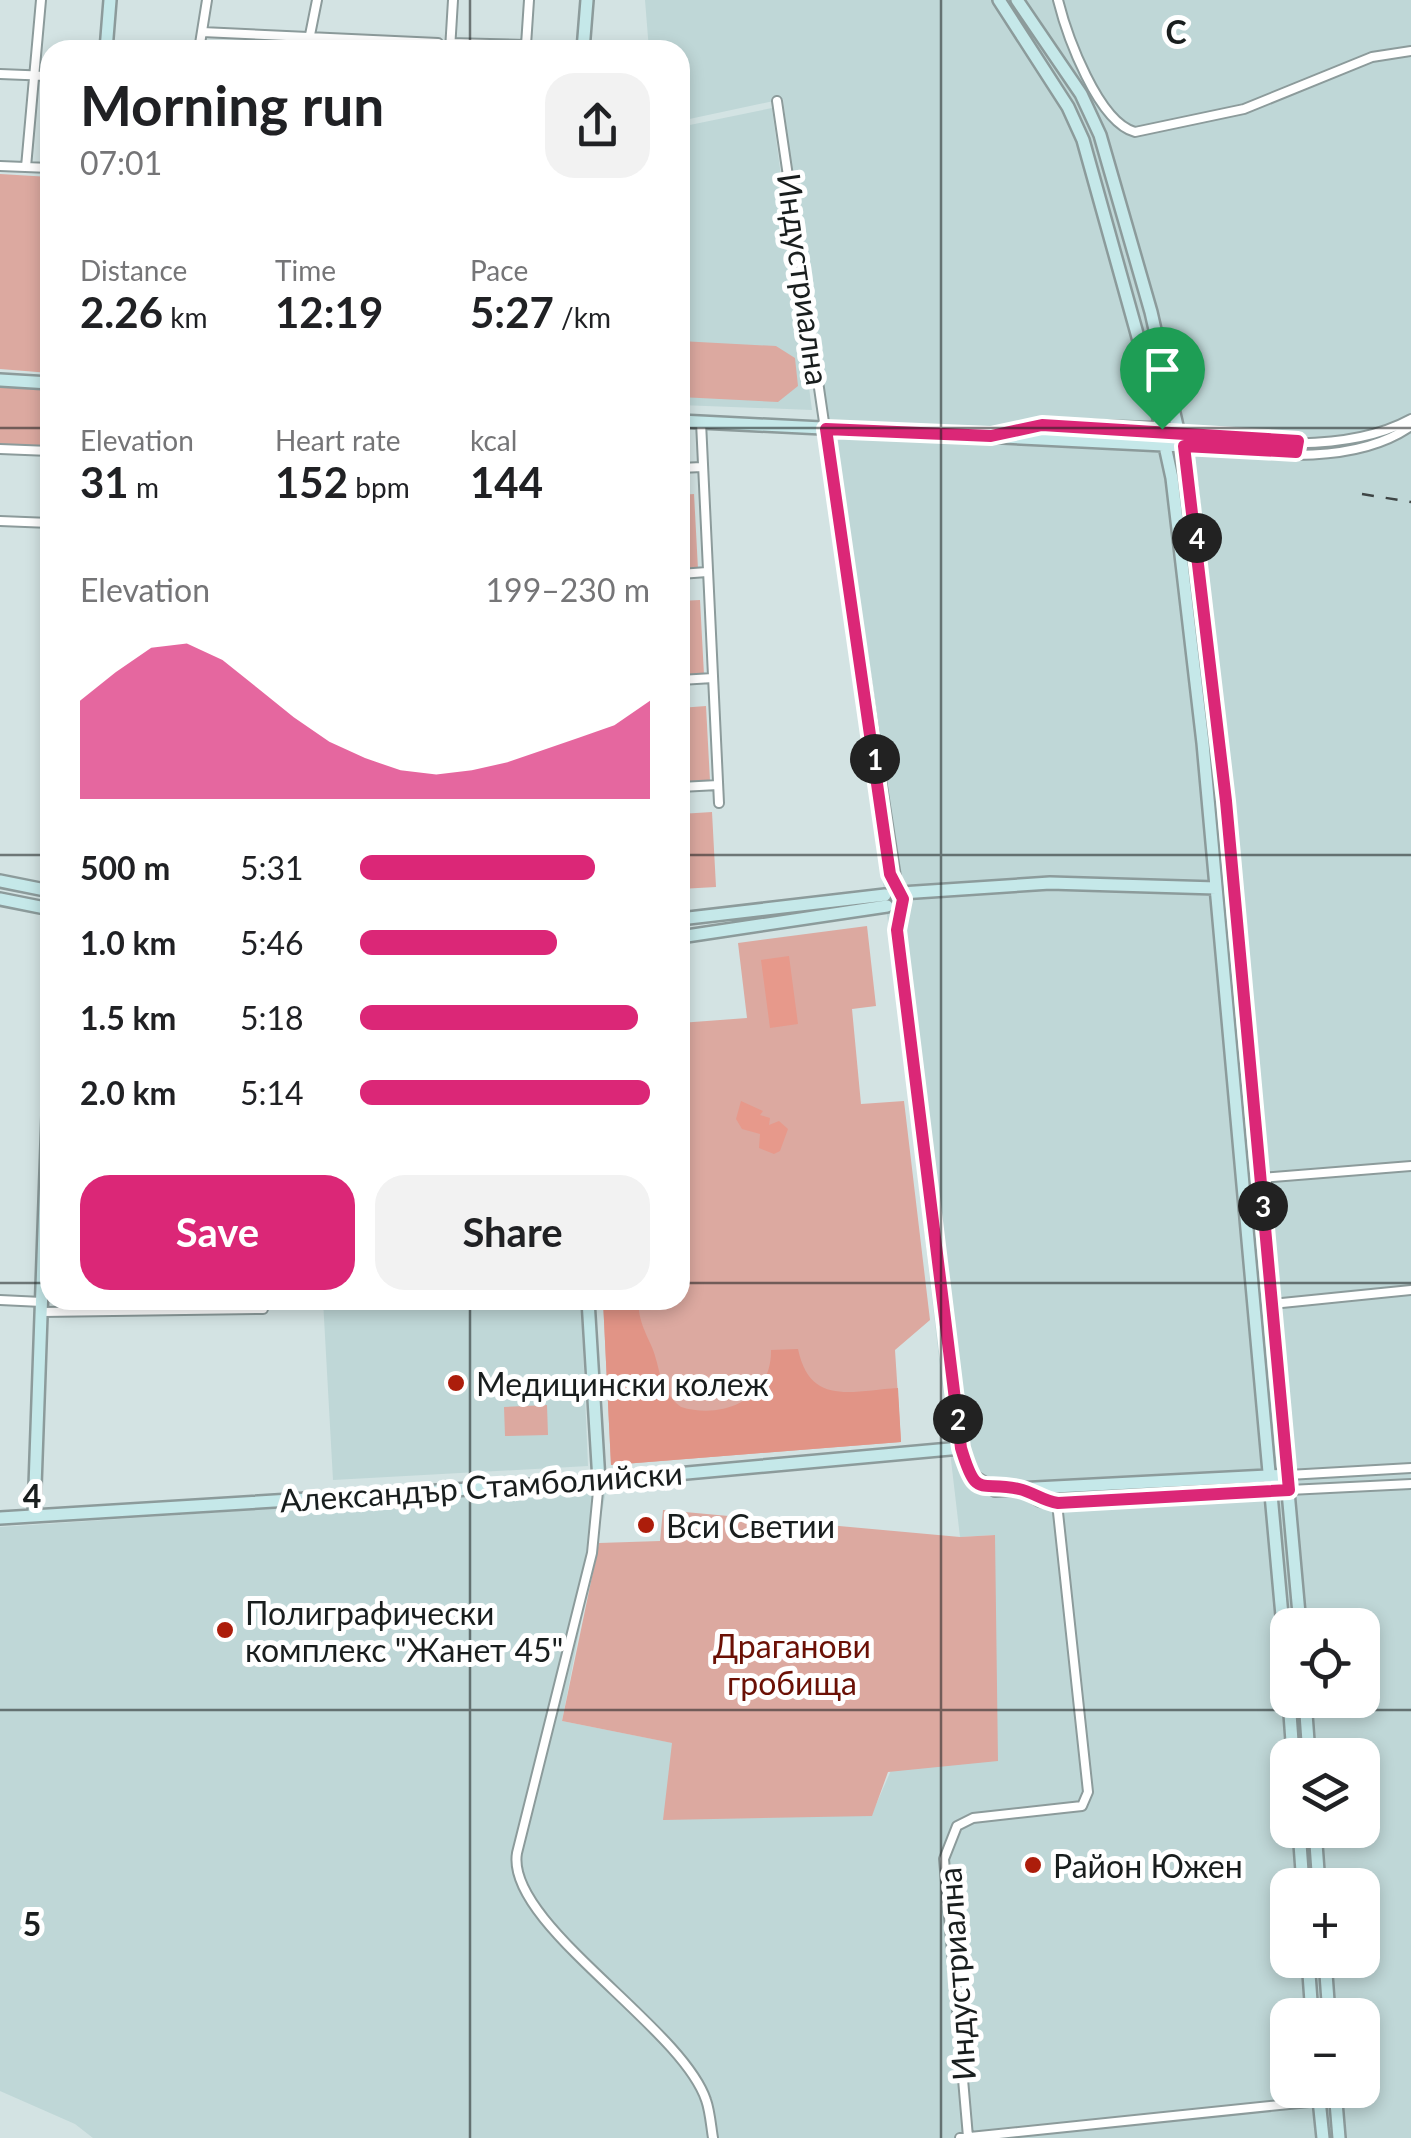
<!DOCTYPE html>
<html lang="en">
<head>
<meta charset="utf-8">
<style>
  :root { --surface:#fff; --page:#f2f2f2; --text:#202124; --muted:#757577; --accent:#db2777 }
  body { margin:0; font-family:Lato,sans-serif; background:var(--page); color:var(--text); height:100vh; display:flex; flex-direction:column; font-size:38px; white-space:nowrap }
  * { box-sizing:border-box; margin:0 }
  p { font-size:32px; color:var(--muted) }
  .icon { flex:none; width:55px; height:55px; fill:none; stroke:currentColor; stroke-width:2; stroke-linecap:round; stroke-linejoin:round }
  .map { position:relative; flex:1; overflow:hidden }
  .sheet { position:absolute; left:40px; top:40px; width:650px; height:1270px; display:flex; flex-direction:column; background:var(--surface); border-radius:30px; box-shadow:0 5px 15px #0003 }
  .sheet>* { flex:none }
  .controls { position:absolute; left:1270px; top:1608px; display:grid; gap:20px }
  .controls a { display:grid; place-items:center; width:110px; height:110px; border-radius:20px; background:var(--surface); box-shadow:0 5px 15px #0003; font-size:50px }
  .pin { position:absolute; display:grid; place-items:center; width:85px; height:85px; color:#fff; margin:-102px -42px; border-radius:50% 50% 50% 0; rotate:-45deg; box-shadow:0 0 10px #0007 }
  .pin .icon { rotate:45deg }
  .km { position:absolute; width:50px; height:50px; margin:-25px; border-radius:50%; background:#222; color:#fff; font-size:28px; line-height:50px; text-align:center }
  .round { display:grid; place-items:center; flex:none; width:105px; height:105px; border-radius:30px; background:var(--page) }
  .overview { display:flex; align-items:center; justify-content:space-between; height:170px; padding:0 40px }
  h1 { font-size:55px; font-weight:700; line-height:75px }
  .metrics { display:grid; grid-template-columns:repeat(3,1fr); gap:15px; height:170px; padding:10px 40px }
  .metrics div { display:grid; align-content:center }
  .metrics b { font-size:42px; font-weight:700 }
  .metrics small { font-size:28px; font-weight:400 }
  .metrics p { font-size:28px }
  .chart { height:280px; padding:20px 40px }
  .chart p { display:flex; justify-content:space-between }
  .chart svg { width:100%; height:180px; margin-top:10px; fill:var(--accent); opacity:.7 }
  .button { display:flex; gap:20px; margin-top:auto; padding:20px 40px }
  .button a { flex:1; height:115px; border-radius:30px; background:var(--accent); color:#fff; font-size:40px; font-weight:700; line-height:115px; text-align:center }
  .button a+a { background:var(--page); color:var(--text) }
  ul { padding:0 40px; list-style:none; font-size:32px }
  li { display:grid; grid-template-columns:160px 120px 1fr; align-items:center; height:75px }
  li i { height:25px; border-radius:12px; background:var(--accent) }
  .map>svg:first-child { display:block }
  .built { fill:#bfd7d7; fill-rule:evenodd }
  .green { fill:#dca9a0 }
  .forest { fill:#e19486 }
  .water { fill:#e7998b }
  .lines { fill:none; stroke-linecap:round; stroke-linejoin:round }
  .street-casing { stroke:#8c9b9b; stroke-width:12 }
  .secondary-casing { stroke:#8c9b9b; stroke-width:16 }
  .street { stroke:#fff; stroke-width:8 }
  .secondary { stroke:#c5e8e9; stroke-width:11 }
  .rail { stroke:#3e4545; stroke-width:2.5; stroke-dasharray:12 12; stroke-linecap:butt }
  .route-casing { stroke:#fff; stroke-width:20 }
  .route { stroke:#db2777; stroke-width:12 }
  .grid { fill:none; stroke:#191e1e; stroke-width:2.5; stroke-opacity:0.55 }
  .poi-dot { fill:#ac1d0b; stroke:#fff; stroke-width:4 }
  .labels { text-anchor:middle; dominant-baseline:central; stroke-width:10; stroke-linejoin:round; paint-order:stroke }
  .street-label { font-size:32px; fill:#191e1e; stroke:#fff }
  .poi-label { font-size:32px; fill:#191e1e; stroke:#fff; text-anchor:start }
  .park-label { font-size:32px; fill:#6b1005; stroke:#fff }
  .grid-label { font-size:32px; text-anchor:middle; font-weight:bold; fill:#191e1e; stroke:#fff; stroke-width:10; stroke-linejoin:round; paint-order:stroke }
</style>
</head>
<body>
<div class="map">
<svg width="1411" height="2138" viewBox="0 0 1411 2138">
  <rect width="100%" height="100%" fill="#d3e3e3"/>
  <!-- built -->
  <path class="built" d="M645,0H1411V2138H93L75,2124L0,2091V1527L607,1486L562,1721L673,1743L798,1816H871L994,1535L960,1537L890,938L783,99L680,121V50H649ZM1288,1625H1362V1700H1288ZM1288,1755H1362V1830H1288ZM1288,1885H1362V1960H1288ZM1288,2015H1362V2090H1288Z
    M772,108L812,410L680,405V127Z
    M323,1300H581L588,1466L333,1480Z"/>
  <!-- green -->
  <path class="green" d="M0,174L50,177V373L0,369Z
    M680,341L776,346L795,358L798,386L778,402L680,397Z
    M0,385L50,388V447L0,444Z
    M694,494L698,569L680,570V495Z
    M700,600L704,675L680,676V601Z
    M706,706L710,781L680,783V708Z
    M712,812L716,887L680,889V814Z
    M867,926L876,1006L852,1009L861,1104L904,1101L930,1320L895,1350L901,1442L611,1465L603,1300H680V1023L747,1018L738,943Z
    M547,1405L548,1435L505,1436L504,1407Z
    M663,1510L960,1537L995,1535L998,1761L888,1772L872,1816L663,1820L672,1743L562,1721L599,1543L660,1541Z"/>
  <!-- forest -->
  <path class="forest" d="M603,1300H638C639,1320 643,1327 651,1345C662,1370 657,1388 681,1407C723,1420 772,1399 771,1350L798,1349C810,1406 851,1391 898,1388L901,1442L611,1465Z"/>
  <!-- water -->
  <path class="water" d="M789,956L798,1024L770,1028L761,960Z
    M741,1101L763,1111L760,1115L770,1118L769,1125L779,1121L788,1129L780,1151L774,1154L759,1148L760,1134L742,1129L736,1119Z"/>
  <g class="lines">
    <defs>
      <path id="street" d="M1058,0C1067,36 1098,122 1135,132L1244,109L1372,57L1411,51
        M202,32L438,43
        M450,43L526,45L529,0
        M199,50L207,0
        M307,50L317,0
        M450,50L453,0
        M0,74L50,76
        M777,101L825,429
        M0,166L50,168
        M26,167L41,0
        M701,422L719,803
        M1181,431C1249,446 1349,453 1411,419
        M1184,446C1254,453 1350,469 1411,426
        M0,449L50,451
        M680,468L702,467
        M0,521L50,523
        M680,574L707,572
        M680,680L713,678
        M680,787L718,785
        M1261,1178L1411,1166
        M0,1300L42,1302
        M1272,1304L1411,1290
        M42,1312L263,1309
        M1288,1475L1411,1468
        M599,1481L592,1553L517,1853C505,1923 681,2026 706,2100C710,2111 711,2126 713,2138
        M1289,1490L1411,1484
        M968,2137L944,1859L957,1826L973,1818L1082,1806L1088,1792L1057,1503
        M960,2138L1319,2101"/>
      <path id="secondary" d="M999,0L1068,107L1083,140L1153,391L1172,478L1203,743L1288,1682
        M1017,0L1081,94L1100,135L1151,312L1190,483L1226,801L1300,1625
        M106,50L110,0
        M583,50L587,0
        M0,380L50,383
        M680,421L1184,446
        M825,429L896,890
        M1010,432L1042,425L1165,429
        M0,881L50,891
        M901,893L1050,883L1216,888
        M0,899L50,909
        M899,907L897,930L961,1448L969,1474L995,1490L1288,1475
        M680,919L885,895
        M680,937L887,906
        M588,1300L599,1481
        M1021,1489L1040,1500L1057,1503L1278,1490
        M34,1515L50,1059
        M0,1518L599,1481L961,1448
        M1289,1700L1293,1755
        M1305,1700L1309,1755
        M1299,1830L1303,1885
        M1315,1830L1319,1885
        M1308,1960L1312,2015
        M1325,1960L1329,2015
        M1318,2090L1323,2138
        M1335,2090L1339,2138"/>
    </defs>
    <!-- street casing -->
    <use href="#street" class="street-casing"/>
    <!-- secondary casing -->
    <use href="#secondary" class="secondary-casing"/>
    <!-- street -->
    <use href="#street" class="street"/>
    <!-- secondary -->
    <use href="#secondary" class="secondary"/>
    <!-- rail -->
    <path class="rail" d="M1362,494L1411,502"/>
  </g>
  <g class="lines">
    <defs>
      <path id="route" d="M1042,425L1298,441L1296,452L1184,446L1226,801L1289,1490L1058,1503C1043,1501 1033,1492 1019,1489C979,1480 977,1501 961,1448L897,930L903,899L890,874L826,429L991,436Z"/>
    </defs>
    <!-- route casing -->
    <use href="#route" class="route-casing"/>
    <!-- route -->
    <use href="#route" class="route"/>
  </g>
  <!-- grid -->
  <path class="grid" d="M470,0V50M941,0V2138M0,428H50M680,428H1411M0,855H50M680,855H1411M0,1283H50M680,1283H1411M470,1300V2138M0,1710H1411"/>
  <!-- markers -->
  <g class="poi-dot">
    <circle cx="456" cy="1383" r="10"/>
    <circle cx="646" cy="1525" r="10"/>
    <circle cx="225" cy="1630" r="10"/>
    <circle cx="1033" cy="1865" r="10"/>
  </g>
  <g class="labels">
    <!-- street labels -->
    <g class="street-label">
      <text transform="translate(804 279) rotate(82)">Индустриална</text>
      <text transform="translate(481 1486) rotate(-4)">Александър Стамболийски</text>
      <text transform="translate(956 1974) rotate(-94)">Индустриална</text>
    </g>
    <!-- poi labels -->
    <g class="poi-label">
      <text x="476" y="1383">Медицински колеж</text>
      <text x="666" y="1525">Вси Светии</text>
      <text x="245" y="1612">Полиграфически<tspan x="245" dy="37">комплекс "Жанет 45"</tspan></text>
      <text x="1053" y="1865">Район Южен</text>
    </g>
    <!-- park labels -->
    <g class="park-label">
      <text x="792" y="1645">Драганови<tspan x="792" dy="37">гробища</tspan></text>
    </g>
  </g>
  <g class="grid-label">
    <text x="1176" y="44">C</text>
    <text x="32" y="1508">4</text>
    <text x="32" y="1936">5</text>
  </g>
</svg>
<div class="controls">
<a><svg class="icon" aria-label="locate" viewBox="0 0 24 24"><circle cx="12" cy="12" r="6"/><path d="M12 2v4M12 18v4M2 12h4M18 12h4"/></svg></a>
<a><svg class="icon" aria-label="layers" viewBox="0 0 24 24"><path d="M12 4l9 5-9 5-9-5zM3 14l9 5 9-5"/></svg></a>
<a>+</a>
<a>−</a>
</div>
<div class="pin" style="left:1162px;top:429px;background:#1e9e55"><svg class="icon" aria-label="arrive" viewBox="0 0 24 24"><path d="M6 21V4h12l-3 4 3 4H6"/></svg></div>
<b class="km" style="left:875px;top:759px">1</b>
<b class="km" style="left:958px;top:1419px">2</b>
<b class="km" style="left:1263px;top:1206px">3</b>
<b class="km" style="left:1197px;top:538px">4</b>
<section class="sheet">
<div class="overview"><div><h1>Morning run</h1><p>07:01</p></div><a class="round"><svg class="icon" aria-label="share" viewBox="0 0 24 24"><path d="M12 15V3M7 8l5-5 5 5M5 13v7h14v-7"/></svg></a></div>
<div class="metrics">
<div><p>Distance</p><b>2.26<small> km</small></b></div>
<div><p>Time</p><b>12:19</b></div>
<div><p>Pace</p><b>5:27<small> /km</small></b></div>
</div>
<div class="metrics">
<div><p>Elevation</p><b>31<small> m</small></b></div>
<div><p>Heart rate</p><b>152<small> bpm</small></b></div>
<div><p>kcal</p><b>144</b></div>
</div>
<div class="chart"><p><span>Elevation</span>199–230 m</p>
<svg viewBox="0 0 160 44" preserveAspectRatio="none"><path d="M0 44V20L10 13L20 7L30 6L40 10L50 17L60 24L70 30L80 34L90 37L100 38L110 37L120 35L130 32L140 29L150 26L160 20V44z"/></svg>
</div>
<ul>
<li><b>500 m</b>5:31<i style="width:81%"></i></li>
<li><b>1.0 km</b>5:46<i style="width:68%"></i></li>
<li><b>1.5 km</b>5:18<i style="width:96%"></i></li>
<li><b>2.0 km</b>5:14<i style="width:100%"></i></li>
</ul>
<div class="button"><a>Save</a><a>Share</a></div>
</section>
</div>
</body>
</html>
